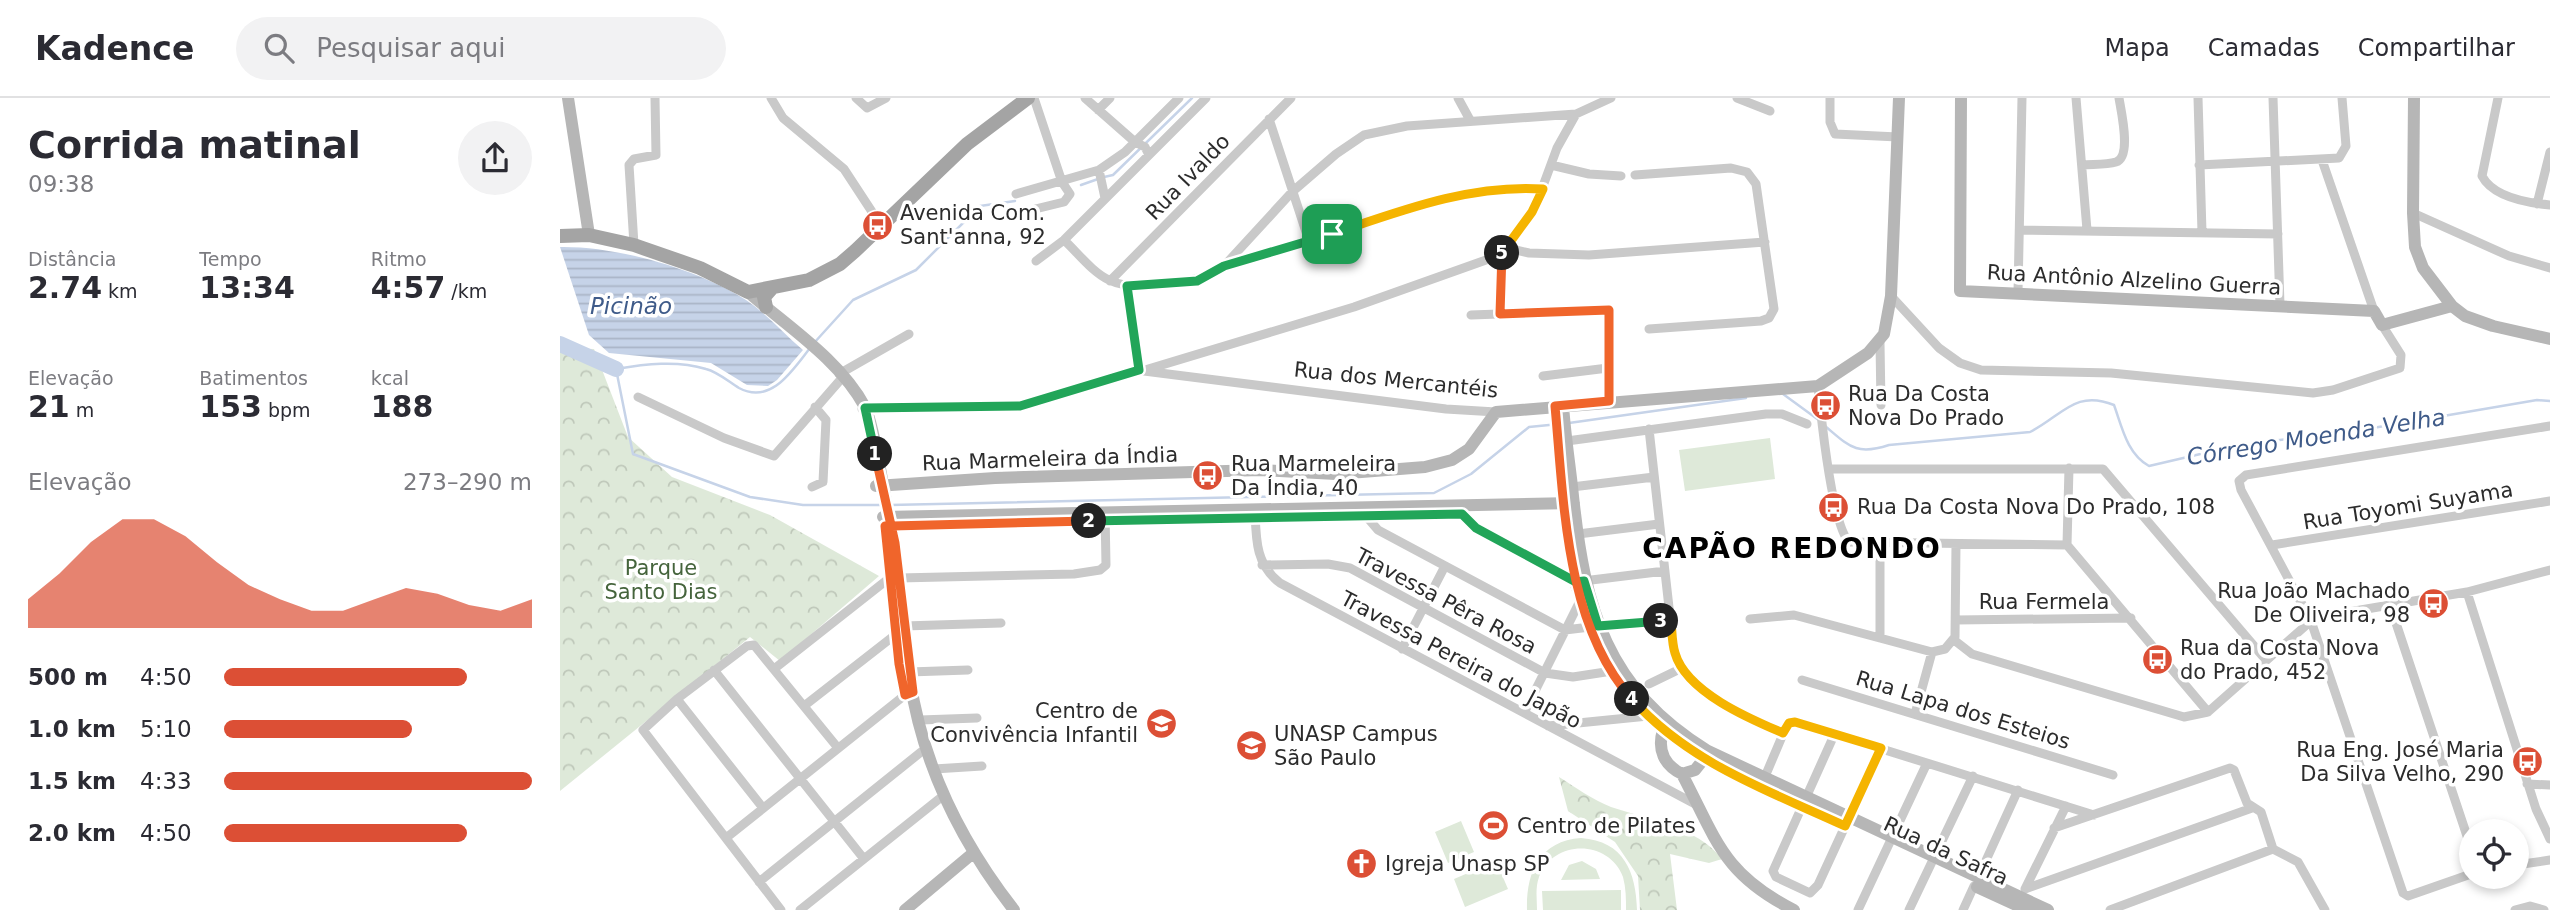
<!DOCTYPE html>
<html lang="pt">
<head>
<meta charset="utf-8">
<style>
  :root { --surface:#fff; --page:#f2f2f3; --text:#2b2b33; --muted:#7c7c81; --line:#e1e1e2; --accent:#dc4f35 }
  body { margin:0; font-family:"DejaVu Sans",sans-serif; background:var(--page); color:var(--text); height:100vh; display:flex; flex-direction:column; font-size:26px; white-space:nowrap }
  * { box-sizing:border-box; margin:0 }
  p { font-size:23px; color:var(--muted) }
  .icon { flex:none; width:38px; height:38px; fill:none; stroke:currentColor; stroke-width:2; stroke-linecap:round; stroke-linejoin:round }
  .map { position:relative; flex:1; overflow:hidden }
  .side { display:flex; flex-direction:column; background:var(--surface); width:560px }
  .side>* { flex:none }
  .buttons { position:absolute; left:1899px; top:721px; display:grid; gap:14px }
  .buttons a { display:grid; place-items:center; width:70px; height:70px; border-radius:50%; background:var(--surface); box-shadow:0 4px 10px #0003; font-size:35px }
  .pin { position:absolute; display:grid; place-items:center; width:60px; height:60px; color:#fff; margin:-30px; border-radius:14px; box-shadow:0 4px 10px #0006 }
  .km { position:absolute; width:35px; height:35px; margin:-18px; border-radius:50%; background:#222; color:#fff; font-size:19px; line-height:35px; text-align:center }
  .round { display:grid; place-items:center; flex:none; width:74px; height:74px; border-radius:37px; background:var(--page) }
  .headline { display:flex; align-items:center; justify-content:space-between; height:119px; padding:0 28px }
  h1 { font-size:38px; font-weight:600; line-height:52px }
  .metrics { display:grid; grid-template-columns:repeat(3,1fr); gap:10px; height:119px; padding:7px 28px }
  .metrics div { display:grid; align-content:center }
  .metrics b { font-size:30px; font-weight:600 }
  .metrics small { font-size:19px; font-weight:400 }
  .metrics p { font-size:19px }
  .chart { height:196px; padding:14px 28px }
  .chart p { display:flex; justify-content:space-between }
  .chart svg { width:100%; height:126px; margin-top:7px; fill:var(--accent); opacity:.7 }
  ul { padding:0 28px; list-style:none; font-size:23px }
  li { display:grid; grid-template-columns:112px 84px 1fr; align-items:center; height:52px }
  li i { height:18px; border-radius:9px; background:var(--accent) }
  header { display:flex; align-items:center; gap:42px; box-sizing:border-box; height:98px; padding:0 35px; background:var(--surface); border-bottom:2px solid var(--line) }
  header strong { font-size:33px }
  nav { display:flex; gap:38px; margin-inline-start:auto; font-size:24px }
  .search { width:490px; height:63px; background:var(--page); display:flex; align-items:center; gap:18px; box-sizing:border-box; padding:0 24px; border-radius:38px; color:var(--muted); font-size:26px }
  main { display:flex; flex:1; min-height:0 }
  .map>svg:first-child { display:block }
  .forest { fill:url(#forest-crowns) }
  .pitch { fill:#dee9d9 }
  .water { fill:url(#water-rules) }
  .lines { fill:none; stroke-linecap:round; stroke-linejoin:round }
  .stream { stroke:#c6d3e8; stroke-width:2.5 }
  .river { stroke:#c6d3e8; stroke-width:16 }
  .street { stroke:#c9c9c9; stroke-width:9 }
  .secondary { stroke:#b6b6b6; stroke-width:12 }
  .primary { stroke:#a4a4a4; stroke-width:14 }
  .split-1-casing { stroke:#fff; stroke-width:14 }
  .split-2-casing { stroke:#fff; stroke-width:14 }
  .split-3-casing { stroke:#fff; stroke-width:14 }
  .split-4-casing { stroke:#fff; stroke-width:14 }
  .split-5-casing { stroke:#fff; stroke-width:14 }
  .split-6-casing { stroke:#fff; stroke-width:14 }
  .split-1 { stroke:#22a559; stroke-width:9 }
  .split-2 { stroke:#f0652b; stroke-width:9 }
  .split-3 { stroke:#22a559; stroke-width:9 }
  .split-4 { stroke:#f5b400; stroke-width:9 }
  .split-5 { stroke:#f0652b; stroke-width:9 }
  .split-6 { stroke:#f5b400; stroke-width:9 }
  .labels { text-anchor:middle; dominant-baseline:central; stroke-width:7; stroke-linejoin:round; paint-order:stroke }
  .street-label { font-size:21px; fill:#2c2c2c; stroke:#fff }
  .poi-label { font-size:21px; fill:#2c2c2c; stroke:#fff; text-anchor:start }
  .park-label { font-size:21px; fill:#45643c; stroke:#fff }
  .water-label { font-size:23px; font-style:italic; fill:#3f5b89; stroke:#fff }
  .district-label { font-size:28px; font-weight:bold; letter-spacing:2px; fill:#000; stroke:#fff }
</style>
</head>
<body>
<header>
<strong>Kadence</strong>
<div class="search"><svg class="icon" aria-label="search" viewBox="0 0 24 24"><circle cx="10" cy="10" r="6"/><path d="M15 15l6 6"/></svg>Pesquisar aqui</div>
<nav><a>Mapa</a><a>Camadas</a><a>Compartilhar</a></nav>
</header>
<main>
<section class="side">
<div class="headline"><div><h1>Corrida matinal</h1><p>09:38</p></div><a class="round"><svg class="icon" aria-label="share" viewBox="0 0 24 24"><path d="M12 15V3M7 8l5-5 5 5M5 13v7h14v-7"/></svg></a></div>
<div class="metrics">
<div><p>Distância</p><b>2.74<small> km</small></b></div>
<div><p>Tempo</p><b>13:34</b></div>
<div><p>Ritmo</p><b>4:57<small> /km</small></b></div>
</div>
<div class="metrics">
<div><p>Elevação</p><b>21<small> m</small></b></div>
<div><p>Batimentos</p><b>153<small> bpm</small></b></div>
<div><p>kcal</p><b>188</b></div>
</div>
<div class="chart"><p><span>Elevação</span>273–290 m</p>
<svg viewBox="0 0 160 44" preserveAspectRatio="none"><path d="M0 44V34L10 25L20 14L30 6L40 6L50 12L60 21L70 29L80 34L90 38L100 38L110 34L120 30L130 32L140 36L150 38L160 34V44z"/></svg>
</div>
<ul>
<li><b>500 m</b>4:50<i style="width:79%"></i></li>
<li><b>1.0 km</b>5:10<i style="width:61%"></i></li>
<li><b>1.5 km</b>4:33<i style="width:100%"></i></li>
<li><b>2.0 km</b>4:50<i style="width:79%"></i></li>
</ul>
</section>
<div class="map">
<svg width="1990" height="812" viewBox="0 0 1990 812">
  <defs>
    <pattern id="forest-crowns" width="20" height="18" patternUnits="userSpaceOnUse" patternTransform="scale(1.75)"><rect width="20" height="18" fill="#dee9d9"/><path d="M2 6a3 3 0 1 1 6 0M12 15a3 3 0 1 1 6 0" fill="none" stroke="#bfc8ba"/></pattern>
    <pattern id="water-rules" width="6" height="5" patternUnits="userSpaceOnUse" patternTransform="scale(1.75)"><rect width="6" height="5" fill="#c6d3e8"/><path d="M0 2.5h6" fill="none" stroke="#aab5c7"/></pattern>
  </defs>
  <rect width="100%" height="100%" fill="#fff"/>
  <!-- forest -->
  <path class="forest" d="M0,250L34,251L68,339L112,379L210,417L319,478L220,563L190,539L0,693Z
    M999,679C1015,689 1033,702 1051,709C1089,722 1136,728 1162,761L1149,765L1110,756L1117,812H1080L1078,778L1055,744L1008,713Z"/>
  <!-- pitch -->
  <path class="pitch" d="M1210,340L1215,381L1125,393L1119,352Z
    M901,723L914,754L888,765L875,734Z
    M1021,740C1064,743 1076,774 1077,812H1066C1066,801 1066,790 1063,779C1049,741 993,741 979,779C975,790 977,801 977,812H967C966,775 979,743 1021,740Z
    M936,763L948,791L905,809L894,781Z
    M1022,763L1036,771L1040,781L1001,782L1009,767Z
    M1061,792V812H983L982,793Z"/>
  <!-- water -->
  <path class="water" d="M0,149C57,148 138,171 186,202C206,215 224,236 243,252L217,282L208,288L187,287L151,265L49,255L29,237Z"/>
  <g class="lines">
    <!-- stream -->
    <path class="stream" d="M544,79L553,77L632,0
      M521,87L538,81
      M254,245L293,202L356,172L420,108L455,103
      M250,250C232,273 211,307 179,290C169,284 158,274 146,271C117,262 85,266 56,271L73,356L190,399L243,407H324
      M1223,296L1260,323
      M1009,325L1186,300
      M1265,328C1289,348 1296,358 1329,347L1470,334C1502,318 1515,291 1554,307C1562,329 1567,356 1589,368L1679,347L1801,332L1977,302L1990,303
      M330,407L874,395L911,376L969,329L999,326"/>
    <!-- river -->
    <path class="river" d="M0,246L56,271"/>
    <!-- street -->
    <path class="street" d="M211,0L223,20L284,71L322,129
      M296,0L307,10L326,0
      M525,0L575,44L585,49L589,57
      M898,0L910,22
      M1177,0L1210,13
      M1270,0V24L1275,36L1338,39
      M1516,0L1527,132
      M1638,0L1642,134
      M1713,0L1720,207
      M1938,0L1922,78C1933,99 1968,105 1990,107
      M538,12L550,0
      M709,21L749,143
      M1762,62L1814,213
      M991,67L1029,76L1061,78
      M1522,67C1532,66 1546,67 1556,64C1572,59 1561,13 1559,0
      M1639,67L1779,60L1786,48L1782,0
      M539,72L545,100
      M1075,77L1171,70L1187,74L1196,86L1214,211L1209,220L1201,223L1089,231
      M456,96L539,72L565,54L619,0
      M1977,106L1990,54
      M467,113L504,104L510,96L502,84L474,0
      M1853,115L1949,158L1990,170
      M1460,132L1718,136
      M504,142C518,155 532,174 549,182C576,195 640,186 664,168L878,101L936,92L983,91
      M74,147L69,67L74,61L96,57L95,0
      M947,150L969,155L1029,157L1205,144
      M940,157V216
      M476,163L504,142L646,0
      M665,167L732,94L776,56L804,37L847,28L1016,16
      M550,183L731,0
      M567,188L579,273
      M1458,194L1462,0
      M1331,198L1379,250L1400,265L1421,272L1551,275L1753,295L1773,292L1840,270L1841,257L1822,227
      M911,217L1049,212V303
      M1320,245L1321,307
      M584,273L886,311L936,314
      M279,276L349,236
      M983,278L1048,270
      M1258,288C1261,318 1272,426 1289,444L1507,447L1648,614
      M78,299L164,340L214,358L282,280
      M302,311L444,310L479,304L794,209L940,157L976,107L997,50L1016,16L1051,0
      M1089,331L1114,554C1135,597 1182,618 1223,635
      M1007,343L1206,316H1222L1247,326
      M1269,371H1543L1706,562
      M252,389L263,384L266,322L255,309
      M1012,389L1094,379
      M897,407L916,430L1015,484L1105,473
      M695,411C696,440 695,466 720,485L1137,707
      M806,418L818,432L1005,532L1030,529
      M1018,436L1099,426
      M1507,447L1509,370
      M1712,447L1990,403
      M702,467L768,466L790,470L985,575L1013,579L1052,573
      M339,480L514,476L540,472L546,467L545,414
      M1907,494L1976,711L1990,741
      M1830,507L1911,750
      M1190,521L1234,517L1372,554
      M1396,522L1571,520
      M344,528L441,525
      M1038,528L1111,523
      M1320,540V447
      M1394,542L1412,556L1624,619L1648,614L1751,523L1765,518L1907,494L1990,472
      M842,551L885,468
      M214,571L332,478
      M154,572L304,761
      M349,574L408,572
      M1242,582L1553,677
      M1089,586L1122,570
      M117,601L203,710
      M244,608L335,537
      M964,615L1021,501
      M1355,616L1372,554L1385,551L1395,539L1396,446
      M360,622L417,620
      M988,628L1088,618
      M1275,635L1213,773L1216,779L1250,795L1258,787L1321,650
      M374,671L422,668
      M1204,681L1226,629L1235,624L1534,717
      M1967,686L1990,687
      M1494,730L1670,670L1674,672L1687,705L1701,714L1713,751
      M166,740L345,597L353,594
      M1713,751L1738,764L1765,812
      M1956,767L1990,762
      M1911,776L1848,798L1843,795L1751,523L1681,392L1679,383L1686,377L1990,328
      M1418,780L1458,692
      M199,784L361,654
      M1465,791L1692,710
      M1465,791L1506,708
      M221,812L83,632L117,601L187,548L194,547L278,650
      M240,812L379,701
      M1298,812L1367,665
      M1349,812L1413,678
      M1403,812L1414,788
      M1550,812L1713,751
      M1955,812L1970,808L1984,812"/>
    <!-- secondary -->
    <path class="secondary" d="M8,0L29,137
      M1401,0L1400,193L1814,213L1822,227L1892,208
      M1854,0L1853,115L1855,149L1863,170L1892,208L1905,218L1933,228L1990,241
      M188,194C227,228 280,262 305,309C314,327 322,385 327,408C339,465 341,524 350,582C363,668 401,744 454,812
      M1003,307C1005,338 1010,368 1013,398C1025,511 1046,590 1148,653L1488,812
      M316,388L435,380L700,372L776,376L865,369L892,362L909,351L936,314L1258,288L1308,255L1324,236L1331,198L1339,0
      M323,419L1014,405
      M325,428L373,426
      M1012,454L1015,484L1036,544
      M333,501L344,591
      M1046,563C1082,624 1134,658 1197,687
      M1103,632C1097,652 1104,667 1122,676L1135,672L1147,657
      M1122,676C1157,743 1163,776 1234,812
      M1417,789L1467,812
      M345,812L412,756"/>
    <!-- primary -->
    <path class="primary" d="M0,138L29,137L74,147L140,170L188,194L249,182L280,166L295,153L407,46L468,0
      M206,209L204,199L212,190"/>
  </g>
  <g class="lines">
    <defs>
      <path id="split-1" d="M315,356L305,310L460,308L579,272L567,188L637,183L664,168L772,136"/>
      <path id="split-2" d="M315,356L335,445L353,594L345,597L339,566L325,428H332L529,423"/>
      <path id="split-3" d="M529,423L902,416L916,430L1016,484L1024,483L1038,528L1101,523"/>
      <path id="split-4" d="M1072,601C1129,665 1209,693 1285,728L1321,650L1235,624L1229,625L1223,635C1190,621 1126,594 1115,555C1112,546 1112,533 1111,523H1101"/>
      <path id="split-5" d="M942,155L940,216L1049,212V303L995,308C1004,404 1005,526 1072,601"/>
      <path id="split-6" d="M772,136C840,113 910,86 983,91L972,114L942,155"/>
    </defs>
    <!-- split-1 casing -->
    <use href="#split-1" class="split-1-casing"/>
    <!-- split-2 casing -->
    <use href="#split-2" class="split-2-casing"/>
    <!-- split-3 casing -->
    <use href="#split-3" class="split-3-casing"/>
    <!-- split-4 casing -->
    <use href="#split-4" class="split-4-casing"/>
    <!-- split-5 casing -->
    <use href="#split-5" class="split-5-casing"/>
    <!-- split-6 casing -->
    <use href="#split-6" class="split-6-casing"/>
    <!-- split-1 -->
    <use href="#split-1" class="split-1"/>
    <!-- split-2 -->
    <use href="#split-2" class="split-2"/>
    <!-- split-3 -->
    <use href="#split-3" class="split-3"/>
    <!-- split-4 -->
    <use href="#split-4" class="split-4"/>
    <!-- split-5 -->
    <use href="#split-5" class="split-5"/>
    <!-- split-6 -->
    <use href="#split-6" class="split-6"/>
  </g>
  <!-- icons -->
  <defs>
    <symbol id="bus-disc" viewBox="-11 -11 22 22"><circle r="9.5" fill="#dc4f35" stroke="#fff"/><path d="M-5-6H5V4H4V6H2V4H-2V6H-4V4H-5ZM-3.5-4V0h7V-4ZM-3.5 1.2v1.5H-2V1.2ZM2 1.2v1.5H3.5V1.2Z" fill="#fff"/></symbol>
    <symbol id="school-disc" viewBox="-11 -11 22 22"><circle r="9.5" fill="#dc4f35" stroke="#fff"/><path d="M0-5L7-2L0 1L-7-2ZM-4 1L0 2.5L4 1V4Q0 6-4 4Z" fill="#fff"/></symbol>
    <symbol id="university-disc" viewBox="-11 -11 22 22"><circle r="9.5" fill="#dc4f35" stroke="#fff"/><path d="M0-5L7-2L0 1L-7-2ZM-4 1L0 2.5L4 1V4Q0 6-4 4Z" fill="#fff"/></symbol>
    <symbol id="stadium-disc" viewBox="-11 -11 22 22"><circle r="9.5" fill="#dc4f35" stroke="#fff"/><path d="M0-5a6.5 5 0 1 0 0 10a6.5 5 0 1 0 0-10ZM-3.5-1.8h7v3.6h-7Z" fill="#fff"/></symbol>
    <symbol id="church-disc" viewBox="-11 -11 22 22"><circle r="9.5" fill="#dc4f35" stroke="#fff"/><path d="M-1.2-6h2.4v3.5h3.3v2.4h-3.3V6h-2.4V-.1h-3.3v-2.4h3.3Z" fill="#fff"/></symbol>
  </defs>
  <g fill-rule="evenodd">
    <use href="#bus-disc" x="300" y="110" width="35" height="35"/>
    <use href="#bus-disc" x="1248" y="290" width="35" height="35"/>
    <use href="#bus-disc" x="630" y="360" width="35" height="35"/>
    <use href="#bus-disc" x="1256" y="392" width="35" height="35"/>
    <use href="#bus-disc" x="1856" y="488" width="35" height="35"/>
    <use href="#bus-disc" x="1580" y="544" width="35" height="35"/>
    <use href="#school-disc" x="584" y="608" width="35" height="35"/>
    <use href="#university-disc" x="674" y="630" width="35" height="35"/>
    <use href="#bus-disc" x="1950" y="646" width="35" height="35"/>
    <use href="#stadium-disc" x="916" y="710" width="35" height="35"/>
    <use href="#church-disc" x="784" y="748" width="35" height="35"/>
  </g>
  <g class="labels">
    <!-- street labels -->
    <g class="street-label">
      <text transform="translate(628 79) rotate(-46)">Rua Ivaldo</text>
      <text transform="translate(1574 182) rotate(3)">Rua Antônio Alzelino Guerra</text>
      <text transform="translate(836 282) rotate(6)">Rua dos Mercantéis</text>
      <text transform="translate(490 361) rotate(-2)">Rua Marmeleira da Índia</text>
      <text transform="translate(1848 408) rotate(-9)">Rua Toyomi Suyama</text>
      <text transform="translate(886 503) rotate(28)">Travessa Pêra Rosa</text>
      <text x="1484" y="504">Rua Fermela</text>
      <text transform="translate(901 562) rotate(28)">Travessa Pereira do Japão</text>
      <text transform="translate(1403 612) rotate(17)">Rua Lapa dos Esteios</text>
      <text transform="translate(1386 753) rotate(25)">Rua da Safra</text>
    </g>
    <!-- poi labels -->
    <g class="poi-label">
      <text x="340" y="115">Avenida Com.<tspan x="340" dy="24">Sant'anna, 92</tspan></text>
      <text x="1288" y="296">Rua Da Costa<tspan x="1288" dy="24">Nova Do Prado</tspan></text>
      <text x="671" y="366">Rua Marmeleira<tspan x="671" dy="24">Da Índia, 40</tspan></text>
      <text x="1297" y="409">Rua Da Costa Nova Do Prado, 108</text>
      <text x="1850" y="493" text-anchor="end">Rua João Machado<tspan x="1850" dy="24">De Oliveira, 98</tspan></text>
      <text x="1620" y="550">Rua da Costa Nova<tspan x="1620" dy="24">do Prado, 452</tspan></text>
      <text x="578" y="613" text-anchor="end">Centro de<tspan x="578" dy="24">Convivência Infantil</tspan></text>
      <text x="714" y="636">UNASP Campus<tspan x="714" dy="24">São Paulo</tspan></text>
      <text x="1944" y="652" text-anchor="end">Rua Eng. José Maria<tspan x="1944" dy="24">Da Silva Velho, 290</tspan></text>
      <text x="957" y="728">Centro de Pilates</text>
      <text x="825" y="766">Igreja Unasp SP</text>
    </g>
    <!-- park labels -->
    <g class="park-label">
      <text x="101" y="470">Parque<tspan x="101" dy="24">Santo Dias</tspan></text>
    </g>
    <!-- water labels -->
    <g class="water-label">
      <text x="71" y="208">Picinão</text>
      <text transform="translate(1756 339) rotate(-9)">Córrego Moenda Velha</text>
    </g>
    <!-- district labels -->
    <g class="district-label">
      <text x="1232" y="450">CAPÃO REDONDO</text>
    </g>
  </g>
</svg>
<div class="buttons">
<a><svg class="icon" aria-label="locate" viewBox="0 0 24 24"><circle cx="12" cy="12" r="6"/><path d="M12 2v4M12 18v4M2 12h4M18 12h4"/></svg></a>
</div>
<div class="pin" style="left:772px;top:136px;background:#1e9e55"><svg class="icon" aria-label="arrive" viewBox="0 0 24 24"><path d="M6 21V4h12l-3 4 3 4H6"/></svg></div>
<b class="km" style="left:315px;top:356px">1</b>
<b class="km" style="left:529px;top:423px">2</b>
<b class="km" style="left:1101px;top:523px">3</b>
<b class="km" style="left:1072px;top:601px">4</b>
<b class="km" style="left:942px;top:155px">5</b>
</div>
</main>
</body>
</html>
